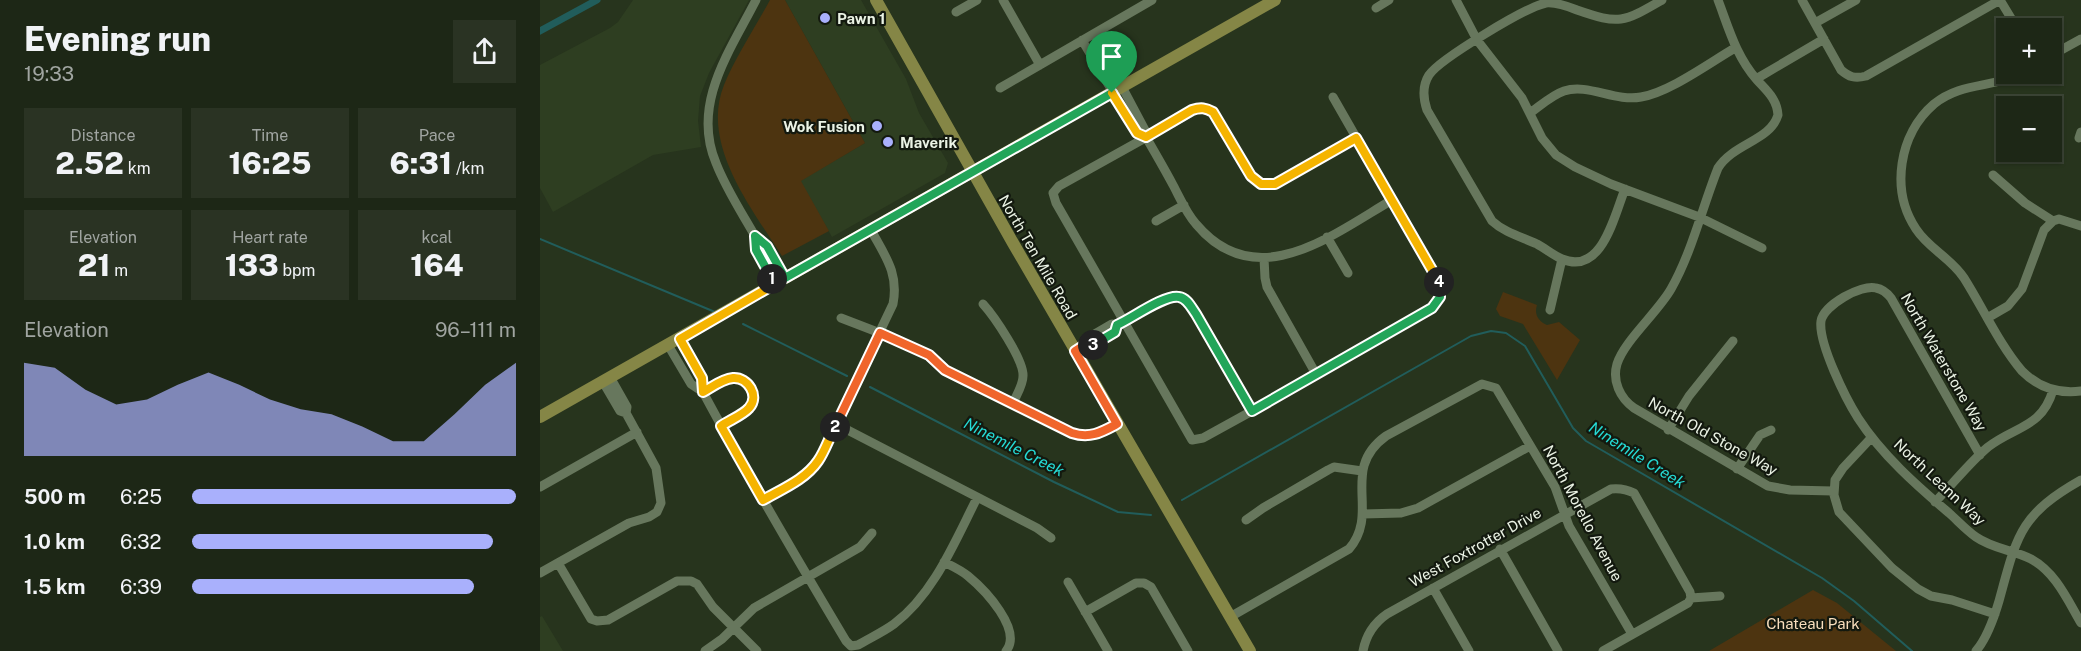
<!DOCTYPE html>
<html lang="en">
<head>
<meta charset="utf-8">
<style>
  :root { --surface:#1d2716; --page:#2a3323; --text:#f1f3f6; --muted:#a0a5a1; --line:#3b4435; --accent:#a9b0fc }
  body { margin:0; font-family:"Public Sans",sans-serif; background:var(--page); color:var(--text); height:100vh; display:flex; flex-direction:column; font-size:22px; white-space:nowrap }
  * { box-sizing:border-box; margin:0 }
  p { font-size:20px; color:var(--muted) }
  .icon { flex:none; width:33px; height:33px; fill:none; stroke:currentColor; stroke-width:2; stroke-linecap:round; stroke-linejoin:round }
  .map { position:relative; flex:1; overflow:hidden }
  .drawer { display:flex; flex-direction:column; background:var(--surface); width:540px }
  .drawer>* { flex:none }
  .buttons { position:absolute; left:1456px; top:18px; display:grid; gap:12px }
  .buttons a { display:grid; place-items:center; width:66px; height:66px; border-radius:0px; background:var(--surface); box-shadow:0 2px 4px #0004,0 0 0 2px var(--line); font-size:30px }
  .pin { position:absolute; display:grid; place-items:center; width:51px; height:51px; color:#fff; margin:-62px -26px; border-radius:50% 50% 50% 0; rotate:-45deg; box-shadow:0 0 6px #0007 }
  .pin .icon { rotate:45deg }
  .km { position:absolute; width:30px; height:30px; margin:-15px; border-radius:50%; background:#222; color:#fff; font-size:16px; line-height:30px; text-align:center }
  .round { display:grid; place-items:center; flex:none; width:63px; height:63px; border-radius:0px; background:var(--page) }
  .head { display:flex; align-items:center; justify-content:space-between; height:102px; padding:0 24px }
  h1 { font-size:33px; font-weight:800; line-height:45px }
  .figures { display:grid; grid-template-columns:repeat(3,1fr); gap:9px; height:102px; padding:6px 24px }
  .figures div { display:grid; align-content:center; border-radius:0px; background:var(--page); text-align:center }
  .figures b { font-size:30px; font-weight:800 }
  .figures small { font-size:16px; font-weight:400 }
  .figures p { font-size:16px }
  .chart { height:168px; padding:12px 24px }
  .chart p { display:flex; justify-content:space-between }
  .chart svg { width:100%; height:108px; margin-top:6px; fill:var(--accent); opacity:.7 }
  ul { padding:0 24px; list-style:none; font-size:20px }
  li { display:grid; grid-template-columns:96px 72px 1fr; align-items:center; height:45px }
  li i { height:15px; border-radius:8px; background:var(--accent) }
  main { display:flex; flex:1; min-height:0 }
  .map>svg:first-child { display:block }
  .built { fill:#2e3e21 }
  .green { fill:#4d3410 }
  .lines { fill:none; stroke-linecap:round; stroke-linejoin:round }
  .stream { stroke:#215d5b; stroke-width:2 }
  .canal { stroke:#215d5b; stroke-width:7 }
  .minor { stroke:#67775d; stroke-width:9 }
  .major { stroke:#858646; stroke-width:12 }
  .split-1-casing { stroke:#fff; stroke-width:12 }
  .split-2-casing { stroke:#fff; stroke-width:12 }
  .split-3-casing { stroke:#fff; stroke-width:12 }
  .split-4-casing { stroke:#fff; stroke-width:12 }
  .split-5-casing { stroke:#fff; stroke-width:12 }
  .split-1 { stroke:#22a559; stroke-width:8 }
  .split-2 { stroke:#f5b400; stroke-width:8 }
  .split-3 { stroke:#f0652b; stroke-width:8 }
  .split-4 { stroke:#22a559; stroke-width:8 }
  .split-5 { stroke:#f5b400; stroke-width:8 }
  .poi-dot { fill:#a9b0fc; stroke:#13190f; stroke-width:2 }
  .labels { text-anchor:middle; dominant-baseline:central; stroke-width:4.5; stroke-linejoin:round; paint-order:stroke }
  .poi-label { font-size:15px; font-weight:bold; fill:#ebf3e5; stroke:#13190f; text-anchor:start }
  .street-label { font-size:15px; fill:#ebf3e5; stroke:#13190f }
  .park-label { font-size:15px; fill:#f8debc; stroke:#13190f }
  .water-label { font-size:16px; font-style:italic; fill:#25d9d4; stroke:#13190f }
</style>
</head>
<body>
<main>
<section class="drawer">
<div class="head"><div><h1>Evening run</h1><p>19:33</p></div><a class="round"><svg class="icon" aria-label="share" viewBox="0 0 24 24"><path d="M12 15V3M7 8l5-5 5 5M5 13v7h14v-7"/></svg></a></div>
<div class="figures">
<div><p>Distance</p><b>2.52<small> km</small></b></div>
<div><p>Time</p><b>16:25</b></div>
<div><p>Pace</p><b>6:31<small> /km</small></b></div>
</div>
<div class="figures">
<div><p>Elevation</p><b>21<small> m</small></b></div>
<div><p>Heart rate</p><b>133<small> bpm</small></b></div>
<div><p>kcal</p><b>164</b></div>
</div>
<div class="chart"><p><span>Elevation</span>96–111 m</p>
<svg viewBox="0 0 160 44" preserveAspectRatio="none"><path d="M0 44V6L10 8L20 17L30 23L40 21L50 15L60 10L70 15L80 21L90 25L100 27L110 32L120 38L130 38L140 27L150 15L160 6V44z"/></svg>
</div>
<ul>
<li><b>500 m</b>6:25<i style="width:100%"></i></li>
<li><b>1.0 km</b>6:32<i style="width:93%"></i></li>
<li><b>1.5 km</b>6:39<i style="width:87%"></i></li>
</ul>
</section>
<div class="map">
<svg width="1541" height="651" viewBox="0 0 1541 651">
  <rect width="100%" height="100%" fill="#27341d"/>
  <!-- built -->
  <path class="built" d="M93,0H209L169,73L160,96L158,121L161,147L113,155L13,212L0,188V65L70,28L78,22Z
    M245,0H321L366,79L379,113L408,163L405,173L292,237L260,181L325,143Z
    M2,616L23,651H0V617Z"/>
  <!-- green -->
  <path class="green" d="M230,0H245L325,143L261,181L289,231L242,256C212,209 160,144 184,85C195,58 216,26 230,0Z
    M963,292L997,305C994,314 998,321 1007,325L1019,322L1040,340L1017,380L983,324L960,316L956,309Z
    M1273,590L1297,603L1356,651H1169Z"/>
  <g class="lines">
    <!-- stream -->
    <path class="stream" d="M0,239L175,312
      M203,324L307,376
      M330,387L514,482L578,512L611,515
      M642,500L931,336L951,331L966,333L985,346L1033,428L1046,441L1282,578L1314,601L1372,651"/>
    <!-- canal -->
    <path class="canal" d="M0,31L57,0"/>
    <!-- minor -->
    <path class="minor" d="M463,0L500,65
      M916,0L937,40L982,98L1002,138L1016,155L1035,167L1071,184L1159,217L1222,248
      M1178,0C1189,29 1196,56 1217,80C1227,91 1237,99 1238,115C1230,141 1194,143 1178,168C1162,208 1152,252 1131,289C1118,312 1084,341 1077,364C1072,381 1080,398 1094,408L1228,486L1250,490L1293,491
      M1262,0L1301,70C1309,77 1315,79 1326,76L1460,0
      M1460,0L1477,28
      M836,8L849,0
      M416,12L437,0
      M1275,23L1316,0
      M542,40L597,133L606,137L605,130L554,34
      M1512,55L1541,39
      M1480,74C1452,88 1421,82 1394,104C1359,134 1350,190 1376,229C1389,249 1411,258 1424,278C1443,308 1459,344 1482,371C1498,387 1518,394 1541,391
      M1216,79L1284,39
      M460,88L612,0
      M793,97C828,159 864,220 899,282L900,297L892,308L712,411L663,438L652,440L516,203L513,193L519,186L659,108H667L673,112L711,176L721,184H735L816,138
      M990,113C1000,106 1012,95 1024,91C1048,83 1075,102 1101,97C1130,92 1169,63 1195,48
      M606,137C615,153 624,168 633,185C640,198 646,213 656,224C716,296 792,235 852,200
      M1539,138L1541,132
      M1453,175L1485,203L1513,221
      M1085,189C1074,216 1062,276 1022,259C1013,255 1006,249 997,244C982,237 965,233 952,221L887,110C883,98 882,86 889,75C900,59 986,7 1006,3C1016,2 1027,6 1037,10C1080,25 1084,22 1122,0
      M616,221L644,205
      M215,236C202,213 186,189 176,163C151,104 190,51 216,0
      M787,237L808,273
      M724,258L725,278L727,287L776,374
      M235,284L216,250L215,236L227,246L245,278
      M443,304C454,316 484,360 483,376C483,385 477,394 473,403
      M1010,310L1022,259
      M1449,317L1468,306L1482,289L1504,230L1513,221L1519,219L1541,226
      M301,318L340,333L389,355L405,370L532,433C550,439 562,432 577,424
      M577,325L575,332L551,345L546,344L548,338L572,324L577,325L584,322L628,298L638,297L647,301L712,411
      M128,345L151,384L163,392L162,378L140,339
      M63,382L80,411L86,413L87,407L70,377
      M296,424L497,528L511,538
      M181,426C190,420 203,415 209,408C219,396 208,377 193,378C182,379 172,387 163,392C208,476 257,559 306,641L311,646L318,645C330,638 343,632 354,624C394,594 415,541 437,498
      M1128,430L1149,396L1193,341
      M1332,437L1303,468L1295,480L1294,495L1299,512L1352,568L1378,589L1391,596L1412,600L1455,614
      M1440,455L1351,298C1347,293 1342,289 1336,288C1321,284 1284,305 1281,321C1278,343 1306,399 1318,418C1342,455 1376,485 1409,513C1418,521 1426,530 1436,537C1453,549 1474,550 1491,559C1516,573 1527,599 1541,623
      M1197,469L1220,435L1231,430
      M0,487L97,432
      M223,500L265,475L278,461L353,304C359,273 345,256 331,230
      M1395,502C1413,484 1429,463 1448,447C1475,426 1502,428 1513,390
      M823,514L861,513L878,508L990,446
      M706,520L723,508L788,470L794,467L822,471
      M960,549L1018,651
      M404,562C412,566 421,570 428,576C445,590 483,630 466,651
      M18,563L51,619L57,621L68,620L137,581H151L157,584L173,607L217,651
      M0,573L89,523L109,517L117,512L121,503L116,468L86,413
      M528,582L568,651
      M893,588L929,651
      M545,612L596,583H604L611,587L648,651
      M690,617L809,549C841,512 799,470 846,436L942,384L956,388L1015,487L1029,526L1092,634
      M165,651L182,639L214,608L320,547L332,533
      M823,651C826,635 834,623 847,614L1071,489C1080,488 1086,489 1094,493L1150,592L1151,598
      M1063,651L1148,603L1151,598L1180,596
      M1436,651C1447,638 1454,618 1459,601C1477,536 1479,515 1541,480"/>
    <!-- major -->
    <path class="major" d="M336,0L473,243L710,651
      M0,417L735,0"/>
  </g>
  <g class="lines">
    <defs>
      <path id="split-1" d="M232,279L216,250L215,236L227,246L245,278L572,93"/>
      <path id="split-2" d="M232,279L235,284L140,339L162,378L163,392C172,387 182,379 193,378C208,377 220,396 209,408C203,415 190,420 181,426L223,500C242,489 265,480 278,461C285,451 289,438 295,427"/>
      <path id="split-3" d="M295,427L340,333L389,355L405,370L532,433C550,439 562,432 577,424L535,351L546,344L553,345"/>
      <path id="split-4" d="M553,345L575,332L577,325C591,319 625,294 639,297C647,298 651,307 656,314L712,411L892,308L900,297L899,282"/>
      <path id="split-5" d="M572,93L597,133L606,137L652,110C661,107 666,108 673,112L711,176L721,184H735L816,138L899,282"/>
    </defs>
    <!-- split-1 casing -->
    <use href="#split-1" class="split-1-casing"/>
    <!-- split-2 casing -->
    <use href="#split-2" class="split-2-casing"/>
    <!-- split-3 casing -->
    <use href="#split-3" class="split-3-casing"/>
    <!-- split-4 casing -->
    <use href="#split-4" class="split-4-casing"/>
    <!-- split-5 casing -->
    <use href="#split-5" class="split-5-casing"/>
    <!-- split-1 -->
    <use href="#split-1" class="split-1"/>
    <!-- split-2 -->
    <use href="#split-2" class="split-2"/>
    <!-- split-3 -->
    <use href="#split-3" class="split-3"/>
    <!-- split-4 -->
    <use href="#split-4" class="split-4"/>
    <!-- split-5 -->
    <use href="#split-5" class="split-5"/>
  </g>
  <!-- markers -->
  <g class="poi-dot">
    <circle cx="285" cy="18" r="6"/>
    <circle cx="337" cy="126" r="6"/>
    <circle cx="348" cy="142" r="6"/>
  </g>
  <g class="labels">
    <!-- poi labels -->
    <g class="poi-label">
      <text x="297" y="18">Pawn 1</text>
      <text x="325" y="126" text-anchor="end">Wok Fusion</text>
      <text x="360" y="142">Maverik</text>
    </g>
    <!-- street labels -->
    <g class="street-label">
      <text transform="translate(498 257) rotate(60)">North Ten Mile Road</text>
      <text transform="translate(1404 362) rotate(60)">North Waterstone Way</text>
      <text transform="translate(1173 436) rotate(29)">North Old Stone Way</text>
      <text transform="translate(1400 482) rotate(43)">North Leann Way</text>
      <text transform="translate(1043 513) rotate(62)">North Morello Avenue</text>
      <text transform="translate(935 547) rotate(-29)">West Foxtrotter Drive</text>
    </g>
    <!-- park labels -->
    <g class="park-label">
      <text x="1273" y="623">Chateau Park</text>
    </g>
    <!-- water labels -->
    <g class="water-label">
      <text transform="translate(474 447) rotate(27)">Ninemile Creek</text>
      <text transform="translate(1097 455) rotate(32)">Ninemile Creek</text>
    </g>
  </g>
</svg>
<div class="buttons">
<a>+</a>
<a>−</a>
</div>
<div class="pin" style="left:572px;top:93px;background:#1e9e55"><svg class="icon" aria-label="arrive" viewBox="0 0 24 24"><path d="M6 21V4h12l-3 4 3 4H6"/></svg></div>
<b class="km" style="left:232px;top:279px">1</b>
<b class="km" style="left:295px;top:427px">2</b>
<b class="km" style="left:553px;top:345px">3</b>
<b class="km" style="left:899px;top:282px">4</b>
</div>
</main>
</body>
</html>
